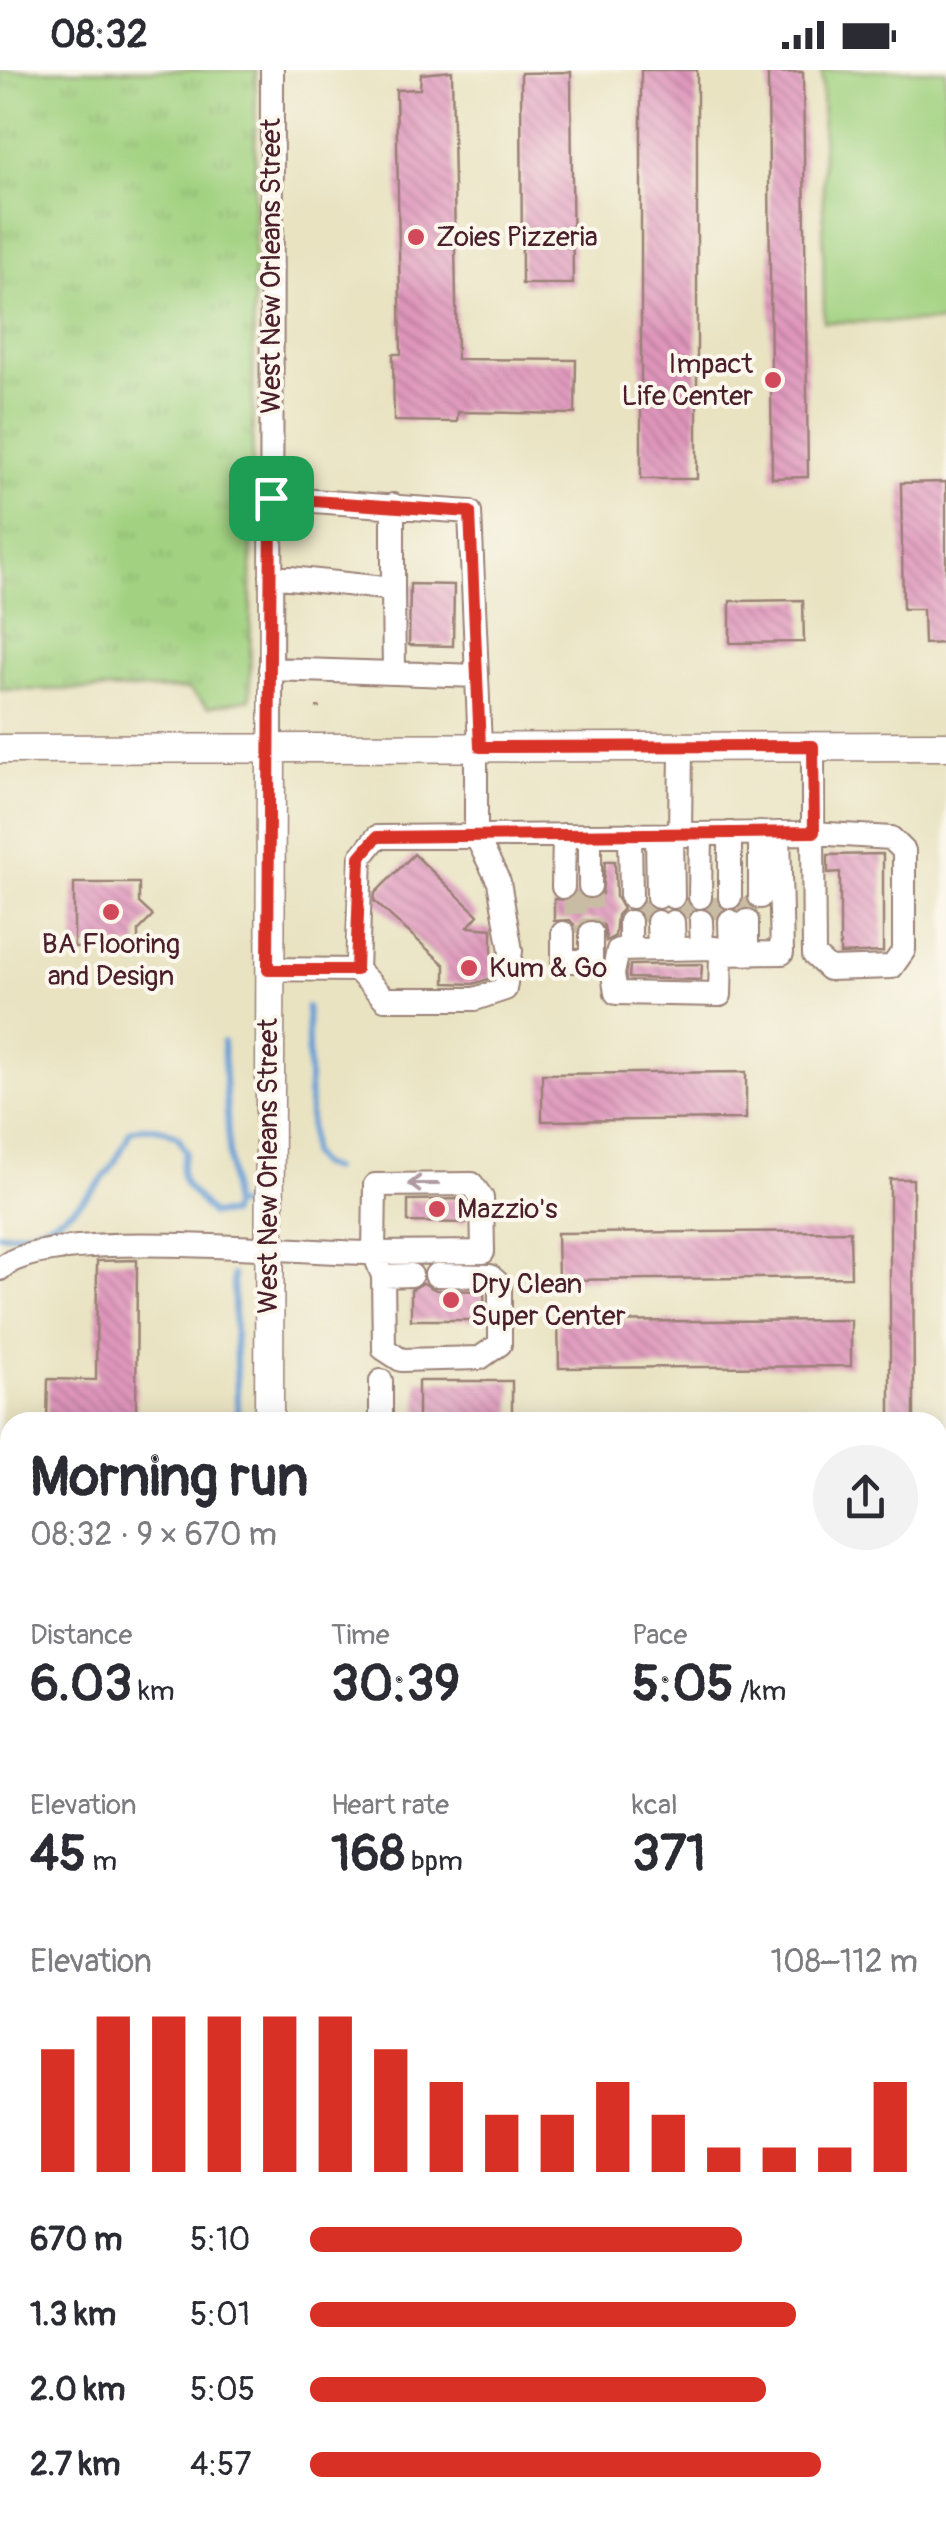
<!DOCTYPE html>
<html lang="en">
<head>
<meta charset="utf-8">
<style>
  :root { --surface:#fff; --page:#f2f2f3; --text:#2b2b33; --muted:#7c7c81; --accent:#d93025 }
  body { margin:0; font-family:Pangolin,sans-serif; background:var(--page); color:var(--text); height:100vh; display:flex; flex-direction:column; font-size:38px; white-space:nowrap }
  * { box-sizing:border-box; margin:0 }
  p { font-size:32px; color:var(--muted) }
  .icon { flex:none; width:55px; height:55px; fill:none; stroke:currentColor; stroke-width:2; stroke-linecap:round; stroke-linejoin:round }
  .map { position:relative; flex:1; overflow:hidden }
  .details { position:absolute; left:0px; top:1342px; width:948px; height:1112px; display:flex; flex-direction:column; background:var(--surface); border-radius:30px 30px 0 0; box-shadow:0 5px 25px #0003 }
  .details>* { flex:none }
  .pin { position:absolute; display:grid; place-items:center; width:85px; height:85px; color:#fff; margin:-42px; border-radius:20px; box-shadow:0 5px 15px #0006 }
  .round { display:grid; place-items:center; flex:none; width:105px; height:105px; border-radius:52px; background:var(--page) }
  .summary { display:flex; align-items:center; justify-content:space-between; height:170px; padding:0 30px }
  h1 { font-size:55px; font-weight:800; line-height:75px }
  .metrics { display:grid; grid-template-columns:repeat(3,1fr); gap:15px; height:170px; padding:10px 30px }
  .metrics div { display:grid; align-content:center }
  .metrics b { font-size:50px; font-weight:800 }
  .metrics small { font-size:28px; font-weight:400 }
  .metrics p { font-size:28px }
  .chart { height:280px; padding:20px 30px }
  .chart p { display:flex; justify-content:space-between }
  .chart svg { width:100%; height:180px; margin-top:10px; stroke:var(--accent); stroke-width:6 }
  ul { padding:0 30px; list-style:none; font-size:32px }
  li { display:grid; grid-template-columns:160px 120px 1fr; align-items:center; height:75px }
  li i { height:25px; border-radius:12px; background:var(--accent) }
  .status { display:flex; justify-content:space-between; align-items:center; height:70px; padding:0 50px; background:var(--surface); direction:ltr }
  .status svg { height:28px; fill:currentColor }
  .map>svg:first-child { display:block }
  .grass { fill:url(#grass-tufts); stroke:#767856; stroke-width:2.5 }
  .park { fill:#a2d281; stroke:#767856; stroke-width:2.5 }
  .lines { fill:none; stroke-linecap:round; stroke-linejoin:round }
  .stream { stroke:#659dd4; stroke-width:6 }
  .building { fill:url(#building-back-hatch) }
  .minor-tunnel { stroke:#c9bca4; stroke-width:22; stroke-dasharray:22 11; stroke-linecap:butt }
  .minor-casing { stroke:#9a8176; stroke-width:26 }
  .major-casing { stroke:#9a8176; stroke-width:31 }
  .path { stroke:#9a8176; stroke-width:4; stroke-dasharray:2.5 8; stroke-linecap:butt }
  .minor { stroke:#fff; stroke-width:22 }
  .major { stroke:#fff; stroke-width:28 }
  .oneway { stroke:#ae9aa0 }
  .route-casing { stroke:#fff; stroke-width:20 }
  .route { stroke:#d93025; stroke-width:12 }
  .poi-dot { fill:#d1495b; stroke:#fbf7ec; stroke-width:4 }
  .labels { text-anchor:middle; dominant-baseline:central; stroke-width:8; stroke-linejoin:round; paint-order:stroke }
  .poi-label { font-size:28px; fill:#4a1f2b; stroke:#fbf7ec; text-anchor:start }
  .street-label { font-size:28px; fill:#4a1f2b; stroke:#fbf7ec }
</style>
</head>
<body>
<div class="status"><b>08:32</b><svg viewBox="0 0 49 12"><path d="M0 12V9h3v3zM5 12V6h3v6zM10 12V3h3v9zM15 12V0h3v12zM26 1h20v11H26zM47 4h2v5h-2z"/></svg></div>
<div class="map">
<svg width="946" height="2453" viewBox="0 0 946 2453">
  <defs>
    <pattern id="grass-tufts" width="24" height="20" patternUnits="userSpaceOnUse" patternTransform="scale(2.5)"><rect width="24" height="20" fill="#a2d281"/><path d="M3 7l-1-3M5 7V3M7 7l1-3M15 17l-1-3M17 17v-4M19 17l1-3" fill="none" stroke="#8db470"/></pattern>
    <pattern id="building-back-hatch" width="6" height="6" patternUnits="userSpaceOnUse" patternTransform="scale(2.5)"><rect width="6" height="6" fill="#df96bc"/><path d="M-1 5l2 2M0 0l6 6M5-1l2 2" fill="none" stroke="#b77a99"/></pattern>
  </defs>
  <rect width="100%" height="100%" fill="#fbf7ec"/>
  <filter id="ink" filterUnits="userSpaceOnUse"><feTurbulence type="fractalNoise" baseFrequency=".01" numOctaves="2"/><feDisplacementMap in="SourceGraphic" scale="20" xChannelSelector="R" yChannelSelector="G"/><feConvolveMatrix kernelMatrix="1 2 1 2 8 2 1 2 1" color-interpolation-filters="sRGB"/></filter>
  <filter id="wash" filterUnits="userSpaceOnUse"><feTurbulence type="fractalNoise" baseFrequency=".0048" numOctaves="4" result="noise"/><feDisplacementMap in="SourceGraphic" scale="40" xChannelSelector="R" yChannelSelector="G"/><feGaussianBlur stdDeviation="2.25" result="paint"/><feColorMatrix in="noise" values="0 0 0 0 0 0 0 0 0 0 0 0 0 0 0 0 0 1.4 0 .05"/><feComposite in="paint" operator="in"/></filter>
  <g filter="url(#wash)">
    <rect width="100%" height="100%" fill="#e9e3c2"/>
    <!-- grass -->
    <path class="grass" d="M0,0H256L250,629L209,637L188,619L0,620Z"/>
    <!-- park -->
    <path class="park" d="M822,0H946V252H824Z"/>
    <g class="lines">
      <!-- stream -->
      <path class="stream" d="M307,937L311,1084L319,1095L332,1099
        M223,972L232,1135
        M0,1164C61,1164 109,1115 130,1061C149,1055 161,1057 178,1067L186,1082C173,1117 192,1117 211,1144H230L232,1135H240
        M233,1205L238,1352"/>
    </g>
    <g id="blocks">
      <!-- building -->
      <path class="building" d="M641,0H697V409H641Z
        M452,1L457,289L576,290L575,344L458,342L457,352L394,351L393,284H401L396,20L420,19L421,4Z
        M571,2L573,214H522L521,3Z
        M803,2L808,407L772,408L768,3Z
        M946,412V573L924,574L923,539H903L901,413Z
        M410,514L454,515L453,576L409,575Z
        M803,530L804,572L730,573V531Z
        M414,784L478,845L468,857L492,859V908L473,914L445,913V895L374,831L375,823Z
        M883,784V882L840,884V802L828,803V785Z
        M605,791H615L616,827L623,839L617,845L615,866L606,871L604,856L598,850H584L577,859L570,850L554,851V829L569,830L577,823L591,831L602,824Z
        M74,813H139V833L153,846L138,861V877H74Z
        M702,894L701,910L629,908L630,895Z
        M746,1002V1049L542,1051V1004Z
        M890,1109H913L914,1352H890Z
        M464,1129L466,1153L408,1152V1130Z
        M850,1161L851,1207L558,1210L557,1163Z
        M137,1190L136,1352H47L48,1309L96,1310L97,1191Z
        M423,1213L436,1220L484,1221L485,1250H411V1220Z
        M851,1250V1296L559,1298L558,1252Z
        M418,1311H512V1352H418Z"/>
    </g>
  </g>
  <g filter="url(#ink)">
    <use href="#blocks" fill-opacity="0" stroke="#9a8176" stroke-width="2.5"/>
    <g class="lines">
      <!-- minor-tunnel -->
      <path class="minor-tunnel" d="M590,816L591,863
        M574,822L576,863
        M689,827V852
        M715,827L716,851
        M746,827L747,851
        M643,852V827"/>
      <defs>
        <path id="minor" d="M271,428L470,442L480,677
          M393,435V519
          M270,599L394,603L393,519L271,506
          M394,603L477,606
          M271,678L272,0
          M730,763V827
          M760,763V827
          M630,764L631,827
          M672,764L673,827
          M680,764L681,677
          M657,766L658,827
          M590,816V765
          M563,817L564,765
          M700,827L701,764
          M701,851L702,878
          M730,851L731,884
          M747,851V884
          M658,852L659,877
          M673,852L674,878
          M563,863V891H591V863
          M630,879V852
          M721,884L715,878L618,880L613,904L616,923L720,925L721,884L782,883L779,763
          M268,899L357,900L361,787L377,767L813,763L814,885L829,899L892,897L904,880V781L891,768L813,763V677
          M357,900L385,929H475L505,919L511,881L499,812L476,766V677
          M0,1199C46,1155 302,1184 374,1183L375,1115L472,1114L482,1128L483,1182L374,1183L383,1206L384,1279L401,1290L480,1288L500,1274V1215L490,1206L436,1205
          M383,1206L411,1205
          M381,1352V1311
          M0,1474L10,1479
          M0,1632H10
          M938,1898H946
          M938,2162H946
          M0,2408L10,2402
          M938,2426H946
          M100,2445V2453
          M451,2445V2453"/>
        <path id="major" d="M0,679L946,676
          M269,1352L271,678
          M271,2445V2453"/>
      </defs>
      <!-- minor casing -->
      <use href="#minor" class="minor-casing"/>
      <!-- major casing -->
      <use href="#major" class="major-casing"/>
      <!-- path -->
      <path class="path" d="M318,636V646"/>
      <!-- minor -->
      <use href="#minor" class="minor"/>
      <!-- major -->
      <use href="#major" class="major"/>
    </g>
    <!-- one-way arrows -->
    <defs><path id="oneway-shaft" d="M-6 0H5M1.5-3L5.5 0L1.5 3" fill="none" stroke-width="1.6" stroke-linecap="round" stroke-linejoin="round" transform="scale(2.5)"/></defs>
    <use class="oneway" href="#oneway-shaft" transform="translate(423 1114) rotate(180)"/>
  </g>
  <g class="lines" filter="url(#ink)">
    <defs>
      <path id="route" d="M271,428L470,442L480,677L813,676L814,762L377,767L360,787L356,900H268Z"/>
    </defs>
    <!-- route casing -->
    <use href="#route" class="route-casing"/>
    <!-- route -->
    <use href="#route" class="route"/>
  </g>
  <!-- markers -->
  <g class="poi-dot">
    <circle cx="416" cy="167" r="10"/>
    <circle cx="773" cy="310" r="10"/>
    <circle cx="111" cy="842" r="10"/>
    <circle cx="469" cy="898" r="10"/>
    <circle cx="437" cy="1139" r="10"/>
    <circle cx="451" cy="1230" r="10"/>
  </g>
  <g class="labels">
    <!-- poi labels -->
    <g class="poi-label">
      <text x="436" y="167">Zoies Pizzeria</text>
      <text x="753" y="294" text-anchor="end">Impact<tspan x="753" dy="32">Life Center</tspan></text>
      <text x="111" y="874" text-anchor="middle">BA Flooring<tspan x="111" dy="32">and Design</tspan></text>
      <text x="489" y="898">Kum &amp; Go</text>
      <text x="457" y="1139">Mazzio's</text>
      <text x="471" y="1214">Dry Clean<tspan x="471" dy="32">Super Center</tspan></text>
    </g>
    <!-- street labels -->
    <g class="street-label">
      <text transform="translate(271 196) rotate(-90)">West New Orleans Street</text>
      <text transform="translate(268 1096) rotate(-90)">West New Orleans Street</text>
    </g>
  </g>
</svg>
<div class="pin" style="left:271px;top:428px;background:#1e9e55"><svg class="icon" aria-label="arrive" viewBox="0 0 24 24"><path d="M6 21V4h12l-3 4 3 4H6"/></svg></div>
<section class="details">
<div class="summary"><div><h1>Morning run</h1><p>08:32 · 9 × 670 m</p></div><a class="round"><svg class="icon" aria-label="share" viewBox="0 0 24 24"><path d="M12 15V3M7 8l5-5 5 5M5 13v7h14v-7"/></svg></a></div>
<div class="metrics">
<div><p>Distance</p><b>6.03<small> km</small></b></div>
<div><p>Time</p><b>30:39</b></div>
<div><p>Pace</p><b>5:05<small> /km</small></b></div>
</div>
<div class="metrics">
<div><p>Elevation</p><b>45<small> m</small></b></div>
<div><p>Heart rate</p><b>168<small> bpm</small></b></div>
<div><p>kcal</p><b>371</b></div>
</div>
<div class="chart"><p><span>Elevation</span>108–112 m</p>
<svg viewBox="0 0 160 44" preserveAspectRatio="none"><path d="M5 44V14M15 44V6M25 44V6M35 44V6M45 44V6M55 44V6M65 44V14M75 44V22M85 44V30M95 44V30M105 44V22M115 44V30M125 44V38M135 44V38M145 44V38M155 44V22"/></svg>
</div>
<ul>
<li><b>670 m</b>5:10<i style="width:71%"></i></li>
<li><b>1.3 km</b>5:01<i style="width:80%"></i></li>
<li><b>2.0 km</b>5:05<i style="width:75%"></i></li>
<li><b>2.7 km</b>4:57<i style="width:84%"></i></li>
</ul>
</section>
</div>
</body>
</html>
